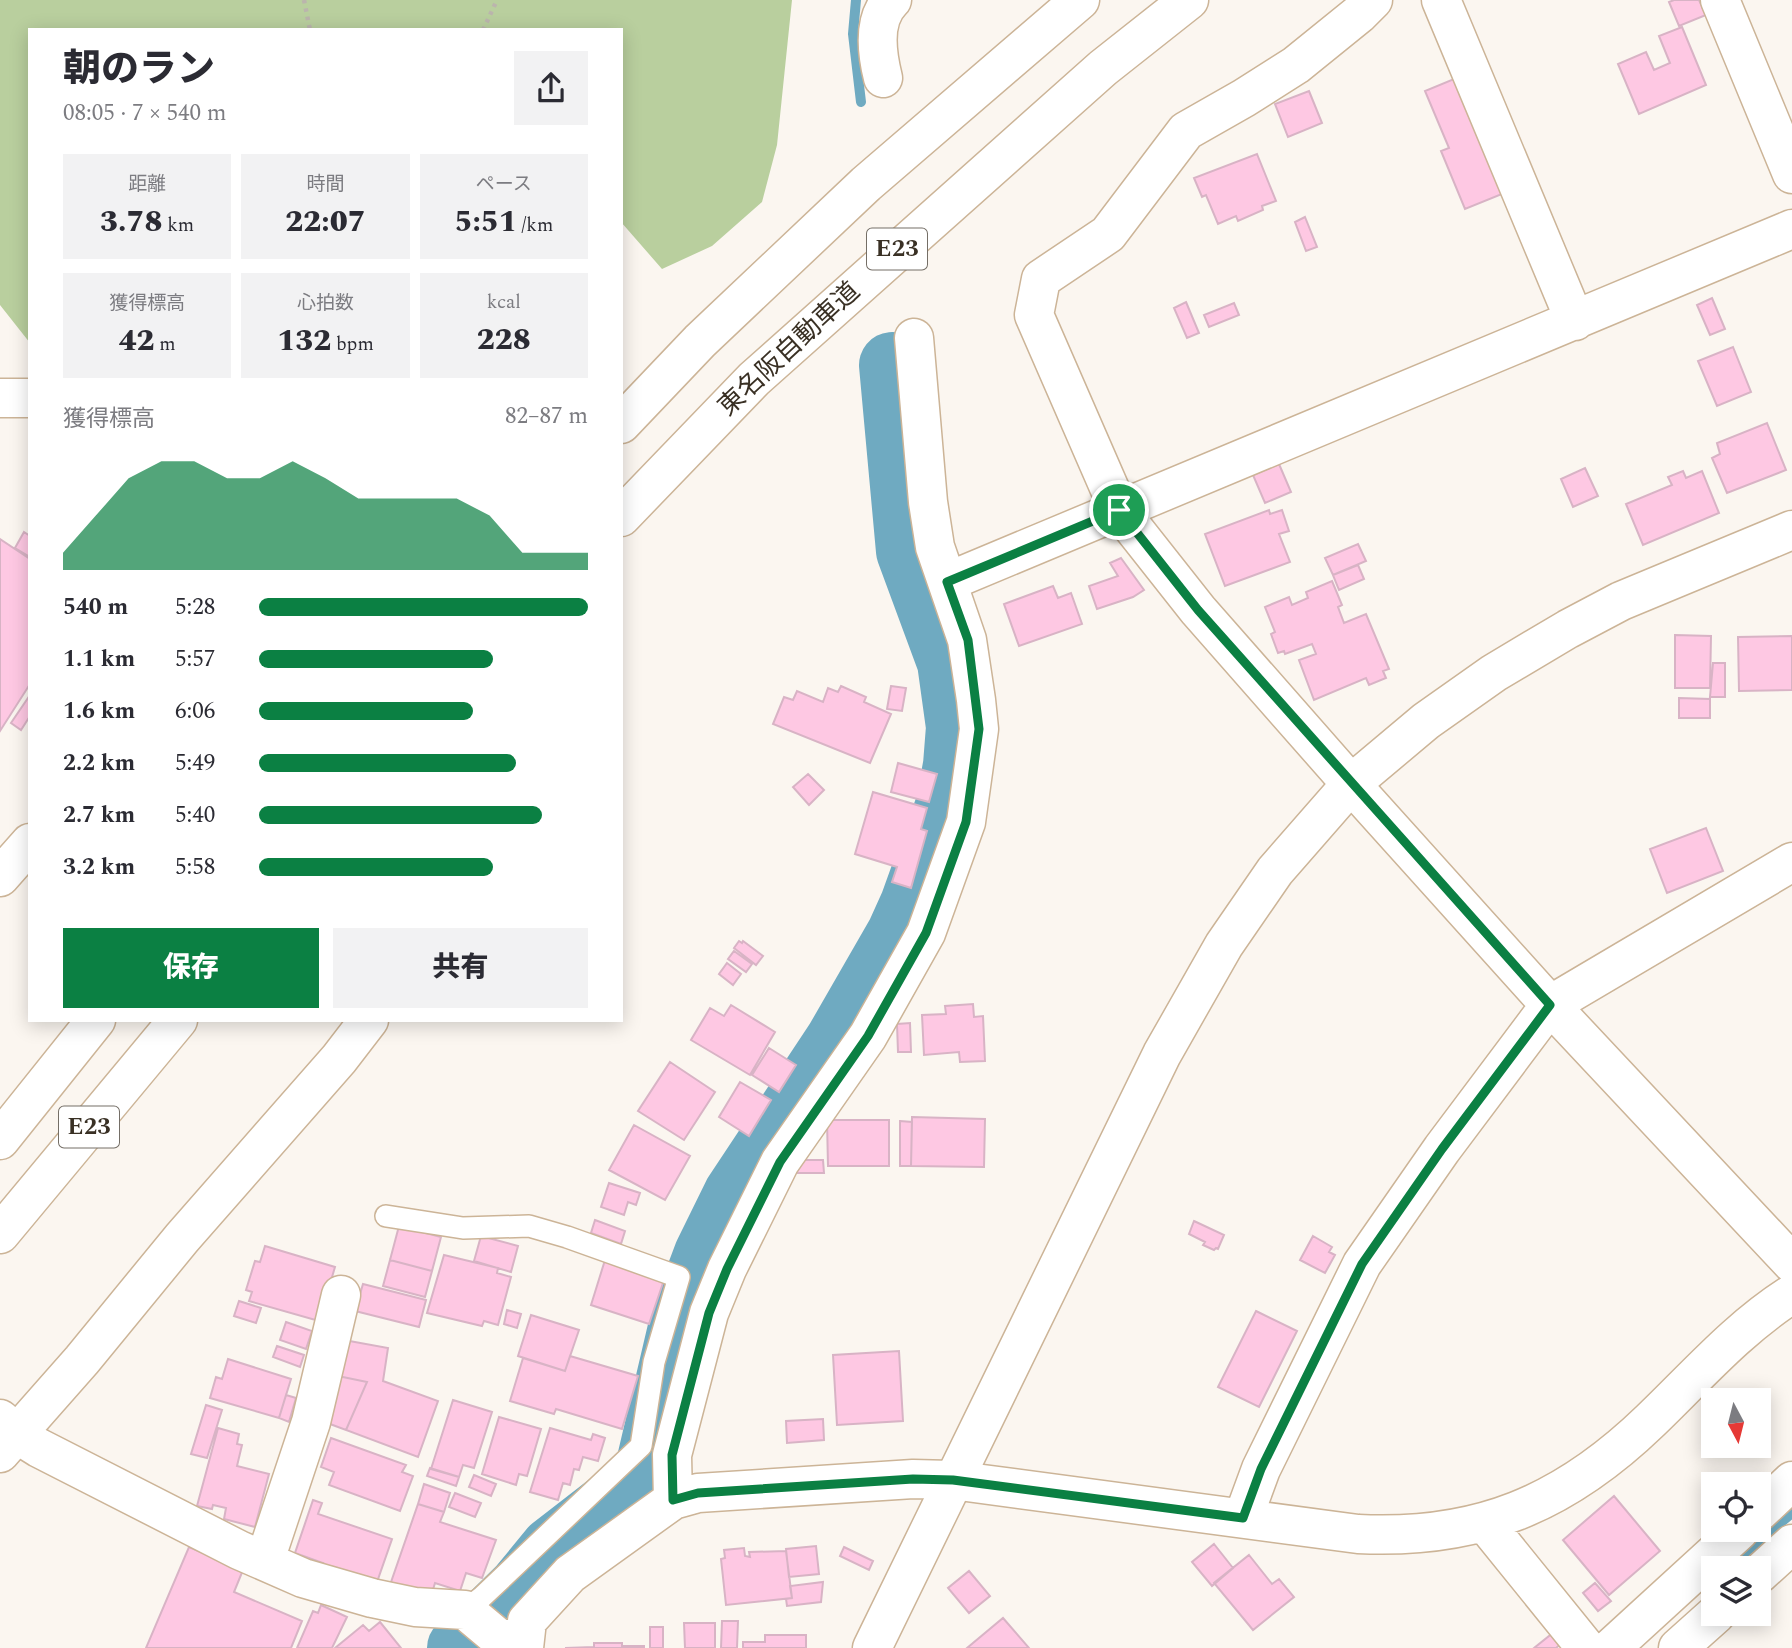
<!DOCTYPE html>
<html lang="ja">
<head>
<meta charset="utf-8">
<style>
  :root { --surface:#fff; --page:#f2f2f3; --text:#2b2b33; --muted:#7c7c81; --accent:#0b8043 }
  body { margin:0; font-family:Spectral,"Noto Sans JP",serif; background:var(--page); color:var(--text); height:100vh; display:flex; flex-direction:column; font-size:26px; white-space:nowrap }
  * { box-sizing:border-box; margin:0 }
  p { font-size:23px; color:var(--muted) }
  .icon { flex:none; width:38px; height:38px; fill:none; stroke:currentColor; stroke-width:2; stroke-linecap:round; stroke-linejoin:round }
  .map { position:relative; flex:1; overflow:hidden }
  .sheet { position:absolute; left:28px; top:28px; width:595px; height:994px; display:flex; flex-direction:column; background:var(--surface); border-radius:0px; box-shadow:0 4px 18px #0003 }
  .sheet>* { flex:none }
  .needle { width:46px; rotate:173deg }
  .tools { position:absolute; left:1701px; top:1388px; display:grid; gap:14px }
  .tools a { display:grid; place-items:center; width:70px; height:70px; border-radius:0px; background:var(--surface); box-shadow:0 4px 18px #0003; font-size:35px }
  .pin { position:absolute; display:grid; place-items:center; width:60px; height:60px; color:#fff; margin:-30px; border:4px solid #fff; border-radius:50%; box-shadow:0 2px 7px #0007 }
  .round { display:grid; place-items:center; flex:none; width:74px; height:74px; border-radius:0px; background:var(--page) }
  .summary { display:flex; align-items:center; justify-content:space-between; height:119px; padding:0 35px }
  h1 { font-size:38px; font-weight:800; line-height:52px }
  .stats { display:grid; grid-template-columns:repeat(3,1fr); gap:10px; height:119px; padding:7px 35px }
  .stats div { display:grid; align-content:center; border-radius:0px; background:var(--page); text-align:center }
  .stats b { font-size:30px; font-weight:800 }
  .stats small { font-size:19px; font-weight:400 }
  .stats p { font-size:19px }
  .chart { height:196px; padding:14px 35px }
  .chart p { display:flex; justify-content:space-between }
  .chart svg { width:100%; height:126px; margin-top:7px; fill:var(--accent); opacity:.7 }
  .cta { display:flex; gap:14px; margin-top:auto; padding:14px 35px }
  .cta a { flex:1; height:80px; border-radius:0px; background:var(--accent); color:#fff; font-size:28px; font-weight:800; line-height:80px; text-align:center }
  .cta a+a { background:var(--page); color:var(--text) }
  ul { padding:0 35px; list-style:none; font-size:23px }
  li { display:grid; grid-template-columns:112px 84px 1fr; align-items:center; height:52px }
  li i { height:18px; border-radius:9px; background:var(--accent) }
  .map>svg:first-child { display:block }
  .forest { fill:#b9cf9e }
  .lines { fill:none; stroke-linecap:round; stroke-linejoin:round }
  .stream { stroke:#6faac1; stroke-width:10 }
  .river { stroke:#6faac1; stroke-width:66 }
  .building { fill:#fec8e3; stroke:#d8b3c5; stroke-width:2 }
  .lane-casing { stroke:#ccb497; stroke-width:24 }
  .street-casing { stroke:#ccb497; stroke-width:41 }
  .secondary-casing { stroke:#ccb497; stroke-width:41 }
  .highway-casing { stroke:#ccb497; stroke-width:41 }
  .path { stroke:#bbb5ad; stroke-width:4.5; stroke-dasharray:3.5 5; stroke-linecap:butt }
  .lane { stroke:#fff; stroke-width:21 }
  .street { stroke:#fff; stroke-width:38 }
  .secondary { stroke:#fff; stroke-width:38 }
  .highway { stroke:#fff; stroke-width:38 }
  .route-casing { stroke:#fff; stroke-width:14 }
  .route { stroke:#0b8043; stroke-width:9 }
  .labels { text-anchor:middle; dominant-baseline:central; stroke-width:6; stroke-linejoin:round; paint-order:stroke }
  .shield { fill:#fff; stroke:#746e66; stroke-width:2 }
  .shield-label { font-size:24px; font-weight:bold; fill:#393024 }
  .street-label { font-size:26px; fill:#393024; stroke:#fff }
</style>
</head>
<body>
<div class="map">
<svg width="1792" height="1648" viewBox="0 0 1792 1648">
  <rect width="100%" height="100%" fill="#fbf6f0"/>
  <!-- forest -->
  <path class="forest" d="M0,0H792L777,145L762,202L712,246L662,269L621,222V30H30V343L0,305Z"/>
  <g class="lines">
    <!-- stream -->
    <path class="stream" d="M856,0L853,34L861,102
      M1727,1568L1792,1513"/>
    <!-- river -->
    <path class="river" d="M460,1648L521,1588L553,1549L646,1477L684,1315L707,1254L736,1195L838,1041L899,935L913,904L949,804L956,765L959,727L950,662L909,551L892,365"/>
  </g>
  <!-- building -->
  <path class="building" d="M1674,0H1699L1706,15L1679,26L1669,2Z
    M1682,27L1706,85L1639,114L1618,64L1646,52L1654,70L1670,63L1659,36Z
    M1454,79L1502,194L1465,209L1441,151L1449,148L1425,91Z
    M1309,91L1322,123L1288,137L1275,104Z
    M1257,154L1276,201L1262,206L1263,210L1238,221L1236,216L1218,224L1206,195L1202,197L1194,178Z
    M1305,217L1317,247L1306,251L1295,222Z
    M1712,298L1725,329L1710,335L1697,305Z
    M1186,302L1199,333L1187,338L1174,308Z
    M1234,303L1239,315L1209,327L1204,315Z
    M1733,347L1751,392L1717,406L1698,361Z
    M1767,423L1786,470L1727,493L1712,458L1720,454L1717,443Z
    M1279,464L1291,492L1265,503L1253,475Z
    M1585,468L1598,496L1573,507L1561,479Z
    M1683,471L1686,478L1702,471L1719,513L1643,545L1626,504L1672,485L1668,477Z
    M1269,510L1270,514L1282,510L1289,531L1279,534L1290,562L1225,586L1205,534Z
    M24,532L30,536V557L15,548Z
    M0,539L30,559V684L0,731Z
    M1358,544L1366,561L1333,575L1325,558Z
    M1121,558L1144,590L1133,597L1097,609L1089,586L1118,576L1110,563Z
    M1358,565L1364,579L1339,590L1333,575Z
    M1332,581L1342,605L1338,607L1344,623L1366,614L1389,669L1383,671L1386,678L1369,685L1366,678L1314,700L1299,660L1316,654L1312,644L1285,654L1284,651L1278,653L1271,634L1275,632L1265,607L1289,597L1292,605L1308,598L1306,592Z
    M1053,586L1058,598L1071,593L1082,624L1019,646L1004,604Z
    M1675,635L1711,636L1710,688H1675Z
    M1792,636V690L1739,691L1738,637Z
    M1713,663H1725V697H1710Z
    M841,686L866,697L864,702L891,714L870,763L773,724L784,697L793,700L797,691L823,702L828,688L838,692Z
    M891,686L906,688L902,711L887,709Z
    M30,695V716L21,730L11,723Z
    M1679,698L1710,699V718H1679Z
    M898,763L937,774L929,802L891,792Z
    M808,774L824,790L809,805L793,787Z
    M873,792L927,808L921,829L927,831L911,888L892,882L897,867L855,854Z
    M1706,828L1723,871L1667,893L1650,849Z
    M739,941L742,943L743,941L763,956L756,965L734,948Z
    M734,951L752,964L746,972L728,959Z
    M727,963L741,974L733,985L719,974Z
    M973,1004L974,1017L983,1016L985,1061L960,1062L959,1052L924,1055L922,1015L946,1014L945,1006Z
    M731,1005L775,1032L750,1075L691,1040L710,1008L724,1016Z
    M910,1023L911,1052H898L897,1024Z
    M769,1048L796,1065L779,1092L752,1075Z
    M670,1062L715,1092L684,1140L638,1111Z
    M740,1082L771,1100L749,1136L719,1117Z
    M912,1117L985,1119L984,1167L911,1166Z
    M827,1120H889V1166H828Z
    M900,1121L912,1122L911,1166H900Z
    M634,1125L690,1156L665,1200L609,1170Z
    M798,1160H823L824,1173H797Z
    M609,1183L640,1193L636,1205L628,1202L624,1215L601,1207Z
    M595,1220L625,1231L621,1244L591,1233Z
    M1194,1221L1224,1235L1218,1249L1216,1248L1214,1250L1203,1245L1205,1242L1189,1234Z
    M399,1226L441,1237L432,1271L390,1260Z
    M481,1236L518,1246L511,1272L474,1261Z
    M1313,1236L1332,1247L1329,1252L1335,1255L1325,1273L1300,1260Z
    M265,1246L335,1267L319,1321L249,1301L252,1292L246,1290L255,1261L260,1262Z
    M444,1255L498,1268L497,1273L511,1277L498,1325L484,1321L482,1326L427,1313Z
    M390,1260L432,1271L425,1297L383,1286Z
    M605,1260L664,1280L649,1324L591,1305Z
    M363,1284L426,1300L419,1327L355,1311Z
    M239,1301L261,1308L256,1323L234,1316Z
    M507,1310L521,1314L517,1328L504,1324Z
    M1256,1311L1297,1331L1259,1407L1218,1387Z
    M531,1315L579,1330L565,1371L518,1356Z
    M286,1322L312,1331L306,1349L280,1340Z
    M344,1340L388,1348L383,1381L438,1401L418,1457L346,1430L367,1382L338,1376Z
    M277,1346L304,1355L300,1367L273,1357Z
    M899,1351L903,1421L837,1425L833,1355Z
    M570,1356L638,1376L622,1429L556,1409L554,1414L510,1401L523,1358L565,1371Z
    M228,1359L291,1379L279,1418L210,1398L216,1377L222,1379Z
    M338,1376L367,1382L346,1430L330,1424Z
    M286,1395L296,1398L289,1422L279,1418Z
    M453,1400L492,1412L474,1468L463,1465L459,1477L431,1469Z
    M206,1405L222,1410L207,1458L191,1454Z
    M499,1417L541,1429L527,1476L519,1474L516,1485L482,1474Z
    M823,1419L824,1440L787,1443L786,1421Z
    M218,1428L239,1434L237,1444L242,1445L237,1466L269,1474L255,1527L224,1519L226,1508L213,1505L212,1509L197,1506Z
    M550,1428L591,1440L593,1434L605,1438L598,1461L583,1457L579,1470L574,1469L570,1485L563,1483L558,1500L530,1492Z
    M331,1438L406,1465L402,1472L413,1476L400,1511L329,1485L334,1472L321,1467Z
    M430,1468L459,1477L456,1486L427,1476Z
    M474,1475L496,1484L491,1496L469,1487Z
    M424,1484L450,1493L444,1512L418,1504Z
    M455,1493L481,1503L475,1517L449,1507Z
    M1614,1496L1660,1551L1609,1595L1563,1540Z
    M313,1500L322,1503L318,1514L392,1539L377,1582L321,1567L323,1563L295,1553Z
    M418,1504L444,1512L440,1522L496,1540L482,1578L466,1573L460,1591L435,1583L432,1593L389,1588Z
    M1214,1544L1233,1568L1212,1586L1192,1562Z
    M816,1546L819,1574L789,1577L786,1549Z
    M189,1547L243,1570L234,1592L302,1621L291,1648H146Z
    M844,1547L873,1561L869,1570L840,1556Z
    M744,1548L745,1556L750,1557L749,1552L786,1551L792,1598L726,1605L721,1559L725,1558L724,1550Z
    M1249,1555L1272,1584L1279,1579L1294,1597L1253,1630L1214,1583Z
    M969,1571L990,1596L969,1613L948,1588Z
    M823,1582L821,1602L787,1606L786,1599L792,1598L790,1586Z
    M1595,1583L1611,1601L1598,1611L1583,1593Z
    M321,1605L347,1617L332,1648H297L313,1611L318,1613Z
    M1003,1618L1029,1648H967Z
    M722,1621H738L737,1648H721Z
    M380,1622L401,1648H335L363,1625L369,1631Z
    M684,1623H715V1648H685Z
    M650,1627H663V1648H650Z
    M1554,1632L1562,1643L1556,1648H1534Z
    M765,1635H806V1648H743V1642H765Z
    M594,1643H622V1646H644V1648H565L594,1647Z"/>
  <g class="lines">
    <defs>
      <path id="lane" d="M386,1216L463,1228L529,1226L567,1237L679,1277L654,1362L641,1446L482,1597L465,1610"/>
      <path id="street" d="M1373,0L1359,14L1296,65L1244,98L1186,131L1108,234L1041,279L1034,315L1119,510L1198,610L1351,784L1550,1005L1792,1263
        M1441,0L1575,321
        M1720,0L1792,174
        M883,78C877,54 872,19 892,0
        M0,398H30
        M947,582L1792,229
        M0,877L30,843
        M0,1419L15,1433L39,1448L239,1550L303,1578L372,1598L415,1607L465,1610L496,1636L524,1645
        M0,1453L82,1360L182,1238L339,1059L369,1020
        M673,1500L672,1455L709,1313L727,1269L780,1162L868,1036L926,933L966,822L979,729L976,700L967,640L935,547L928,502L914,338
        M1759,1512L1792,1481
        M1243,1518L1261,1469L1362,1264L1442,1149L1550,1005L1792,862
        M1485,1523L1586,1648
        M265,1560L311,1422L341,1295
        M1759,1574L1792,1544
        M524,1648L527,1621L570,1574L673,1500L698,1493L913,1479L952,1480L1358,1534C1478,1540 1564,1504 1650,1421C1696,1377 1737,1329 1792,1294
        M1611,1648L1740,1530
        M1678,1648L1716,1614"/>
      <path id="secondary" d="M872,1648L1162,1054L1224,945L1275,871L1351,784L1426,721L1494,673L1568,629L1621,601L1792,530"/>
      <path id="highway" d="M621,424L700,341L866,184L1080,0
        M621,517L754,379L1103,68L1189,0
        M0,1140L96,1020
        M0,1234L178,1020"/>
    </defs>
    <!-- lane casing -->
    <use href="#lane" class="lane-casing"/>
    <!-- street casing -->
    <use href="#street" class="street-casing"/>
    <!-- secondary casing -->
    <use href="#secondary" class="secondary-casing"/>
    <!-- highway casing -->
    <use href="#highway" class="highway-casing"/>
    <!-- path -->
    <path class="path" d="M304,0L310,30
      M483,30L497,0"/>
    <!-- lane -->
    <use href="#lane" class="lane"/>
    <!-- street -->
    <use href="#street" class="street"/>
    <!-- secondary -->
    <use href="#secondary" class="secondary"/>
    <!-- highway -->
    <use href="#highway" class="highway"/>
  </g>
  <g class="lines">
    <defs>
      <path id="route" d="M1119,510L1198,610L1550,1005L1442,1149L1362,1264L1261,1469L1243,1518L953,1480L913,1479L698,1493L673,1500L672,1455L709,1313L727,1269L780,1162L868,1036L926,933L966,822L979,729L968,640L947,582Z"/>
    </defs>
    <!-- route casing -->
    <use href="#route" class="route-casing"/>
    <!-- route -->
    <use href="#route" class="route"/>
  </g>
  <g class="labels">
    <!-- shield labels -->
    <g class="shield">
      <rect x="867" y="228.5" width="60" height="41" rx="5"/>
      <rect x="59" y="1106.5" width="60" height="41" rx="5"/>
    </g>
    <g class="shield-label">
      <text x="897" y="249">E23</text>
      <text x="89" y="1127">E23</text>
    </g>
    <!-- street labels -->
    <g class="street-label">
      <text transform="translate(789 349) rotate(-43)">東名阪自動車道</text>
    </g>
  </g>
</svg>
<div class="tools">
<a><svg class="needle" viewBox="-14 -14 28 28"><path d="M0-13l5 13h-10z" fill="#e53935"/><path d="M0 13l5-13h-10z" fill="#7c7c81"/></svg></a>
<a><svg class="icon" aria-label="locate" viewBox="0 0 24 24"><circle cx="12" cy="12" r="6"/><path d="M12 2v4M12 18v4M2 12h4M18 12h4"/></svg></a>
<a><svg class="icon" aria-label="layers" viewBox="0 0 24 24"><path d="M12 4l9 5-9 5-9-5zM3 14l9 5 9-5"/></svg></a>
</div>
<div class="pin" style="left:1119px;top:510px;background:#1e9e55"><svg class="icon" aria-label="arrive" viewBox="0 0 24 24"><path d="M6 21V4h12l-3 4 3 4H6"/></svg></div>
<section class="sheet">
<div class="summary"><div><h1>朝のラン</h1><p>08:05 · 7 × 540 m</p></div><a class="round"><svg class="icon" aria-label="share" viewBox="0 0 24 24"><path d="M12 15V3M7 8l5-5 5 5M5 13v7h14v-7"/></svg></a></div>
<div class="stats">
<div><p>距離</p><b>3.78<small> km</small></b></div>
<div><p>時間</p><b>22:07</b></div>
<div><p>ペース</p><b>5:51<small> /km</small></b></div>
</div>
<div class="stats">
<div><p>獲得標高</p><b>42<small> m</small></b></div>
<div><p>心拍数</p><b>132<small> bpm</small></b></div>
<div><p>kcal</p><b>228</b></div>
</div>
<div class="chart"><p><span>獲得標高</span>82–87 m</p>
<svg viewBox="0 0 160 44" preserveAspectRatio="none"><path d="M0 44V38L10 25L20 12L30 6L40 6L50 12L60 12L70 6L80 12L90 19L100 19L110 19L120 19L130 25L140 38L150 38L160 38V44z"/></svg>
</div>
<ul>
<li><b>540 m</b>5:28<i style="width:100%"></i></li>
<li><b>1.1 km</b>5:57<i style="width:71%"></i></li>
<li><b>1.6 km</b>6:06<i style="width:65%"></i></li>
<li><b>2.2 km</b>5:49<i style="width:78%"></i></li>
<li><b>2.7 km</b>5:40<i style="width:86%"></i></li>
<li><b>3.2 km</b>5:58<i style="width:71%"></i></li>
</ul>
<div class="cta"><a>保存</a><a>共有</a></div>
</section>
</div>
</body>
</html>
